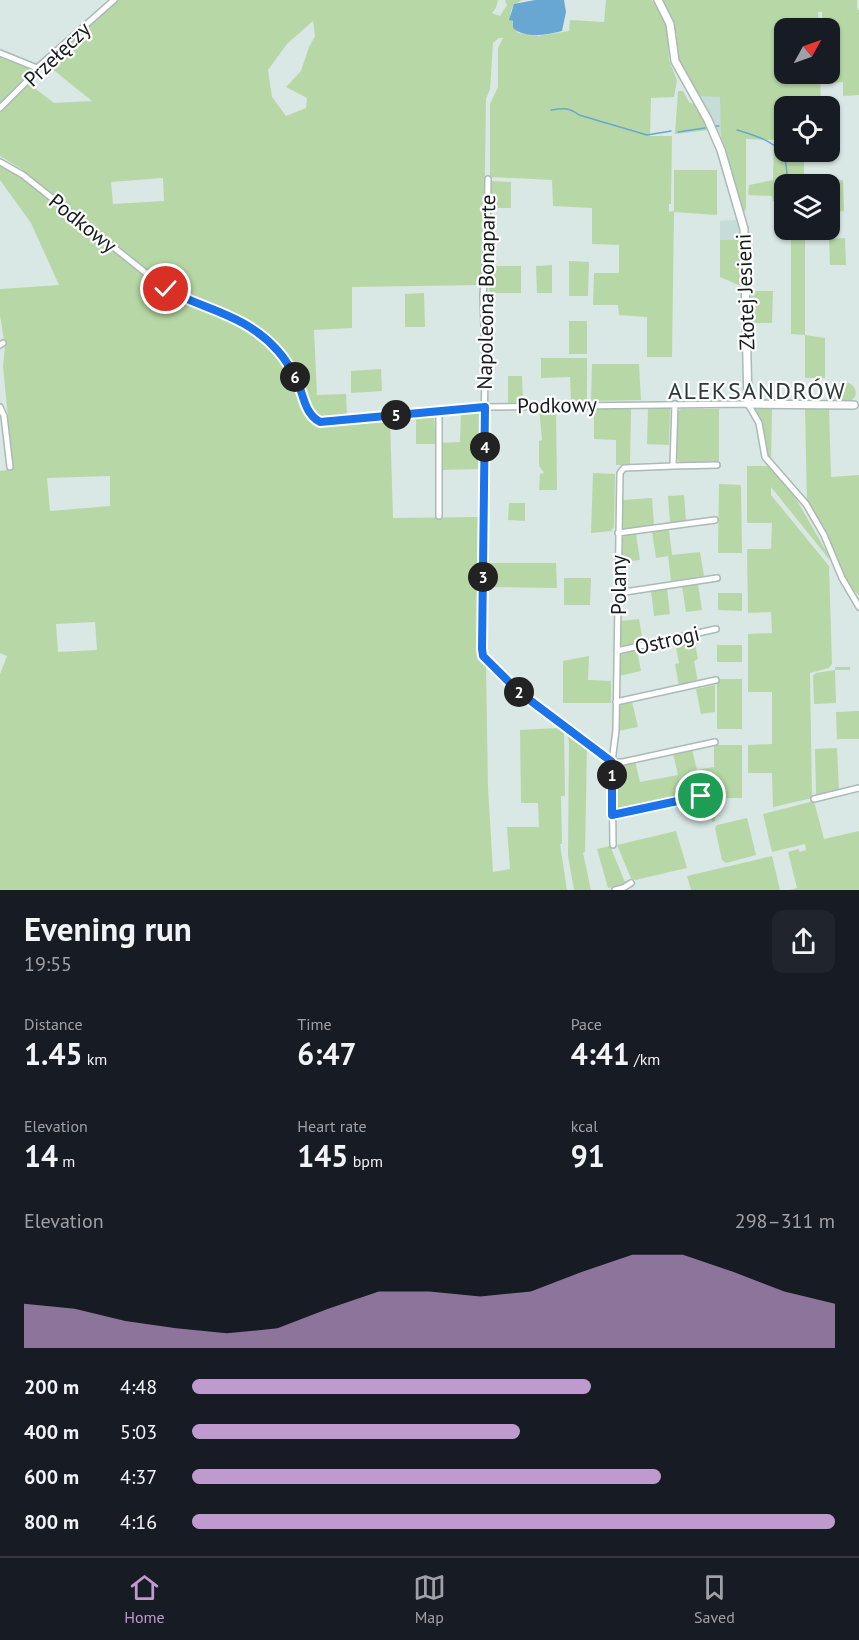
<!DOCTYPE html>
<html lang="en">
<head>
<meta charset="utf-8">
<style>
  :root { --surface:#171b24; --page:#20242c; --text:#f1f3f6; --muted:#9ea1a6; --line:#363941; --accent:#be9ace }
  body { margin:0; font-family:"PT Sans",sans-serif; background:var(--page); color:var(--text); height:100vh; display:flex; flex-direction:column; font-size:22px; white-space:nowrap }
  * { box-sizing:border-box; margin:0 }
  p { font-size:20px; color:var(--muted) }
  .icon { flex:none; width:33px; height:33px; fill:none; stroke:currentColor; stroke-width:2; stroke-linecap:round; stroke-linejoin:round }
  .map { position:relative; height:890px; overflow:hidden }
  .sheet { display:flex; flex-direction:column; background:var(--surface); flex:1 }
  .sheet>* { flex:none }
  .needle { width:39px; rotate:50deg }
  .buttons { position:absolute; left:774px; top:18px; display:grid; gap:12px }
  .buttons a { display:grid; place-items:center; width:66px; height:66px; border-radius:12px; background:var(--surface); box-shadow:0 2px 4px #0004; font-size:30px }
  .pin { position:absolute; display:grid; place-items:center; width:51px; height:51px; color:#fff; margin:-26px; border:3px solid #fff; border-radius:50%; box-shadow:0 2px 6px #0007 }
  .km { position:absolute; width:30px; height:30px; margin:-15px; border-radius:50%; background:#222; color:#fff; font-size:16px; line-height:30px; text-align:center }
  .round { display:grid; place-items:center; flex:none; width:63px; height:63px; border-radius:12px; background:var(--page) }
  .summary { display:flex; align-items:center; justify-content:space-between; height:102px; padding:0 24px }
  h1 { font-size:33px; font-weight:700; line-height:45px }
  .figures { display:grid; grid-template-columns:repeat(3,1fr); gap:9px; height:102px; padding:6px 24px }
  .figures div { display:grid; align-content:center }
  .figures b { font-size:30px; font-weight:700 }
  .figures small { font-size:16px; font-weight:400 }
  .figures p { font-size:16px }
  .chart { height:168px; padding:12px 24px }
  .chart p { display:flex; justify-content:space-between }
  .chart svg { width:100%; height:108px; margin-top:6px; fill:var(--accent); opacity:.7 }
  ul { padding:0 24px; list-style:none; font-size:20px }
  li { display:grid; grid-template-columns:96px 72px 1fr; align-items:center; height:45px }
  li i { height:15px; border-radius:8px; background:var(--accent) }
  .menu { display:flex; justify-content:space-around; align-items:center; height:84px; border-top:2px solid var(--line); background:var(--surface); font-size:16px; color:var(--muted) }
  .menu a { display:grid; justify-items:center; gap:3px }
  .menu .current { color:var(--accent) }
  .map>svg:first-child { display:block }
  .built { fill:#c5dcd9 }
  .green { fill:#b7d8a6; fill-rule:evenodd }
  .water { fill:#68a7d1 }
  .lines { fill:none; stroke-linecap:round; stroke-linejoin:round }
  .stream { stroke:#68a7d1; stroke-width:1.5 }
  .street-casing { stroke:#abb9b7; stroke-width:8 }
  .secondary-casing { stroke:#abb9b7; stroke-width:10 }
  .street { stroke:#fff; stroke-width:5 }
  .secondary { stroke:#fff; stroke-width:7 }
  .route-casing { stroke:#fff; stroke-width:12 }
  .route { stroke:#1a73e8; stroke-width:8 }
  .labels { text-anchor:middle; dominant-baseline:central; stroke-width:4.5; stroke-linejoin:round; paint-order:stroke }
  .street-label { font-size:21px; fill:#171c1c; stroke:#fff }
  .quarter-label { font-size:24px; letter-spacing:1.5px; fill:#2d3837; stroke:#fff }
</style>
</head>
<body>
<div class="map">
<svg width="859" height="890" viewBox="0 0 859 890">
  <rect width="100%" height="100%" fill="#d9e7e5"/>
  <!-- built -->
  <path class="built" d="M698,96H721V136L716,128Z
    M737,220L741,239L720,240V221Z"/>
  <!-- green -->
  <path class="green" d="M117,0H498L496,8L492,13L500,16L507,5L505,0H522C504,10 511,18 518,33L538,36L569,31L570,20L604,22L606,0H573H652L667,24L669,60L677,80L674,97L651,98L650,136H672L671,204H669V212L674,211V170H717V215L674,212L672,357H647V317L619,315L618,305H593L594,273H619V245L592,244V208L553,206L552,180L490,177V104L498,87V48L503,38H499L493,43L490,89L486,99L484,235L480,285L352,287V328L314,330L317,395L346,394L347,415L318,418L316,424L390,419L393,518L480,517L477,656L486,664L488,788L493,872L510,869L507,827H539L538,803H521L520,730L559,728L560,726L564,728L565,796H561L562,844H560L567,890H0V674L7,656L0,653V471L13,469L3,366L5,346L0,315V289L59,285L31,223L0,180V164L17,174L23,170L0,156V112L29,84L54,103L92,101L46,64ZM313,21L315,36L309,47L301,71L286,87L307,98L306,108L286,116L272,97L268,70L287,44ZM163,178L164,201L113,204L111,182ZM110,476V506L50,511L47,478ZM95,622L97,650L58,652L56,624Z
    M663,0H857V9L859,10V95L843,96V82L827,83V74H830V28H822V12H818L819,28H784V74H820L821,106H784V152H822H804V184H784V202L773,201L772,196L748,195L749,185L773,180L774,140L746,139V208L744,213L721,136L720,97L697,96L677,58V35Z
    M0,55L35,69L12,95L10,94L0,104Z
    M678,91H683L689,102L695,105L709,130L675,134Z
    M829,180H843L844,211L830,212Z
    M490,181L511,182V208H490Z
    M787,230H805V335L825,338V378H805V335L791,334V240L787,239Z
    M845,238L846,265H830L829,239Z
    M741,239V286L720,277V240Z
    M569,261L589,262L588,296H569Z
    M552,265V293H537L536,266Z
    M489,266H521V293H491L489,290Z
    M749,291H773L772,323H750Z
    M424,293L425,327H405V294Z
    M569,321H587V354H569Z
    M541,358H587V401H571L570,377L541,378Z
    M592,364H639L641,400L591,401Z
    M381,369L382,391L351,393V371Z
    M508,376H522L523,402L508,403Z
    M843,382C852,382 858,389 855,397L850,402H834L837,387Z
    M539,407L556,408L557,490H539L540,474L544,473L539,466V441L542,440Z
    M594,408L631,409L630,465H616V440L594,439Z
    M648,408H670L669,445L647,444Z
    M772,408L771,463L753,409Z
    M805,408H829L831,477L859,475V596L851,588L807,503Z
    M681,409H719V461L680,463L677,459L678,412Z
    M481,411V469L440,470V443L460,442L461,413Z
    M434,415L436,444H416V417Z
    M747,466H769L795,497L829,556V559L771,487V495L829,566L832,664L829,668L810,673L812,798L773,807L772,773H748V745L772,744V692H748V634L772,633L771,612L748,613L747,549H771L772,523H747Z
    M593,473L615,474L614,527L611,531L591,533Z
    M719,484L741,485L742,553H718Z
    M684,495L686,521L670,523L668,496Z
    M652,498L654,525L625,529L622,526L623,500Z
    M509,503H525V521L508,520Z
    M669,530L672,555L700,552L704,576L671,581L668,556L656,558L652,532Z
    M636,534L640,560L622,562V539L625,535Z
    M487,563H556L557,588L487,587Z
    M564,578H591L590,605H564Z
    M698,584L702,610L686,612L682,586Z
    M667,588L670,614L654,616L651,591Z
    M718,593H742V611L718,610Z
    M639,619L643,642L623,646L620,644V621Z
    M694,638L698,659L694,661L698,682L679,686L675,664L679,663L675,642Z
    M717,645H742V662H717Z
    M637,650L641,671L619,676L620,656L623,653Z
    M589,656L588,680L611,681V703H563V661Z
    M835,667H850V670H835L836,703L814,704L813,676L816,673L835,670Z
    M717,679H742V729H717Z
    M715,685V712L701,714L696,689Z
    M632,702L638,727L618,731L619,708L622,704Z
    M859,711V739H837L836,712Z
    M567,731L587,746L585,852L583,853L591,890H574L568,856L569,742Z
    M714,745H742V798H716L715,821L712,822L707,798L702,792L637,805V807L620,811L614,805V770L621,764L635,761L640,782L678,775L673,753L692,749L697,770L714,767Z
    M837,748L839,790L818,796L816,794L815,749Z
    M814,801L824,839L859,831V890H789L797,888L788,852L798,849L800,852L806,850L805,844L772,852L763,814Z
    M747,818L756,855L726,863L722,860L715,828L717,825Z
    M676,831L687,868L635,880L631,878L617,845Z
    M610,846L625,882L624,884L608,888L597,849Z
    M772,856L780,890H691L687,876Z"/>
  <!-- water -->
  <path class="water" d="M535,0H564L566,12L562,31C547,35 525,39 513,28V21L509,20L514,4Z"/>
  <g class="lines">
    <!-- stream -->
    <path class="stream" d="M551,110C563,108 569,107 579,115L647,135L671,131
      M716,126H719
      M737,130C753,135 779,141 785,160C787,168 787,177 788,184
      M678,132L705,128
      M801,230L803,232"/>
    <defs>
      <path id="street" d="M0,53L37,68
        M0,108L31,77L37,68L114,0
        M0,162L23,175L166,289L235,317L263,336L284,358L298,382L308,411L313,418L320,422L485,407L748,404L759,423L765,457L806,504L824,535L842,578L859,607
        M488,179L487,241L483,295L485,356L482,649L483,656L519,692L612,762H623L715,742
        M0,345L3,343
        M0,407L4,416L10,467
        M673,466L717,465
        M439,516V411
        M618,533L715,520
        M618,593L717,578
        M617,651L716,629
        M616,702L716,680
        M814,799L859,788
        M612,815L701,796L706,800L707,805
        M613,845L612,762L616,730L620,473L624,468L673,466L675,404
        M615,890L623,888L631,883"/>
      <path id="secondary" d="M658,0L670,24L675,61L708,120L721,150L744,229L748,404L854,405"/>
    </defs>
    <!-- street casing -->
    <use href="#street" class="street-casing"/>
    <!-- secondary casing -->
    <use href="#secondary" class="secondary-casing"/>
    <!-- street -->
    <use href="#street" class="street"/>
    <!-- secondary -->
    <use href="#secondary" class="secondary"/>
  </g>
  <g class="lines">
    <defs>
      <path id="route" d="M166,289C207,311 245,314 278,351C286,360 293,372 298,383C304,397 305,414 320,422L485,407L482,649L483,656L519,692L612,762V815L701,796"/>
    </defs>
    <!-- route casing -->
    <use href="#route" class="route-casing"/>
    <!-- route -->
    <use href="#route" class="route"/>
  </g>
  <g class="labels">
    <!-- street labels -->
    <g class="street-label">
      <text transform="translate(57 54) rotate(-44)">Przełęczy</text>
      <text transform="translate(83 223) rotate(39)">Podkowy</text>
      <text transform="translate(486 292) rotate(-89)">Napoleona Bonaparte</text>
      <text transform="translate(745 292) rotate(-92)">Złotej Jesieni</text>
      <text transform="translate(557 405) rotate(-1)">Podkowy</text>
      <text transform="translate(618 585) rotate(-90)">Polany</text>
      <text transform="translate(667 640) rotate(-13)">Ostrogi</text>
    </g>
    <!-- quarter labels -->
    <g class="quarter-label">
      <text x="757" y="390">ALEKSANDRÓW</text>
    </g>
  </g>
</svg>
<div class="buttons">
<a><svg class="needle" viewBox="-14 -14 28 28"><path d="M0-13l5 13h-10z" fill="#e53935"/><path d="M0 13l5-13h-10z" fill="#9ea1a6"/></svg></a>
<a><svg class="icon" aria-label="locate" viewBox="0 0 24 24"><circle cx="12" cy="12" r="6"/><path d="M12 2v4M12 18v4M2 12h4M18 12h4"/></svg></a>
<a><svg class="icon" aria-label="layers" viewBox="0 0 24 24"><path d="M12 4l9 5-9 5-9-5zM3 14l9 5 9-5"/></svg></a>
</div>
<div class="pin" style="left:701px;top:796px;background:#1e9e55"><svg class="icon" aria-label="arrive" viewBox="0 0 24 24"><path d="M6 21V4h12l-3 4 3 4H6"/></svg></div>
<div class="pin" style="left:166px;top:289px;background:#d93025"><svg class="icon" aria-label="check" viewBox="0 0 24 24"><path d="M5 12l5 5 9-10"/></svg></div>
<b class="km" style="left:612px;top:775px">1</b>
<b class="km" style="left:519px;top:692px">2</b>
<b class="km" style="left:483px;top:577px">3</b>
<b class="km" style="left:485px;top:447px">4</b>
<b class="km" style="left:396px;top:415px">5</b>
<b class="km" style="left:295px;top:377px">6</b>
</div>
<section class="sheet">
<div class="summary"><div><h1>Evening run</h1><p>19:55</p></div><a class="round"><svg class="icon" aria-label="share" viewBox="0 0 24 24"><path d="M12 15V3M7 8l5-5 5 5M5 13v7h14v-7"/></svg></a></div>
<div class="figures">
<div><p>Distance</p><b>1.45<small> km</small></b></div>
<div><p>Time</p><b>6:47</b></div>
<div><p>Pace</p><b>4:41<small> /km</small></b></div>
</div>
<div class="figures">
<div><p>Elevation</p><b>14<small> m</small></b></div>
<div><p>Heart rate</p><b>145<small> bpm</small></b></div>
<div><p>kcal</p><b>91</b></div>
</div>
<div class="chart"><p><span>Elevation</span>298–311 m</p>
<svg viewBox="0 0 160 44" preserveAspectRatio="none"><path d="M0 44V26L10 28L20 33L30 36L40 38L50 36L60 28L70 21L80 21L90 23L100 21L110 13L120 6L130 6L140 13L150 21L160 26V44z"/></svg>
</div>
<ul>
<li><b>200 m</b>4:48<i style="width:62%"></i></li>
<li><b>400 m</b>5:03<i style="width:51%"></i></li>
<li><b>600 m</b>4:37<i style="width:73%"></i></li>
<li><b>800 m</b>4:16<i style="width:100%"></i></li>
</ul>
</section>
<nav class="menu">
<a class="current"><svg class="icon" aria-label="home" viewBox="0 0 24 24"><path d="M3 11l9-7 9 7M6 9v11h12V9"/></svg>Home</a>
<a><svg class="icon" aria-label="map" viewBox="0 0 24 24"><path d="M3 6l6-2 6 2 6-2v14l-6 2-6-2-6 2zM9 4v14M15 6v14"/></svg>Map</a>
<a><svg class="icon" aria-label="saved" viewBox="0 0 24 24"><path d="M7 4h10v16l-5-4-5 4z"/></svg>Saved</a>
</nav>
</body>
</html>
